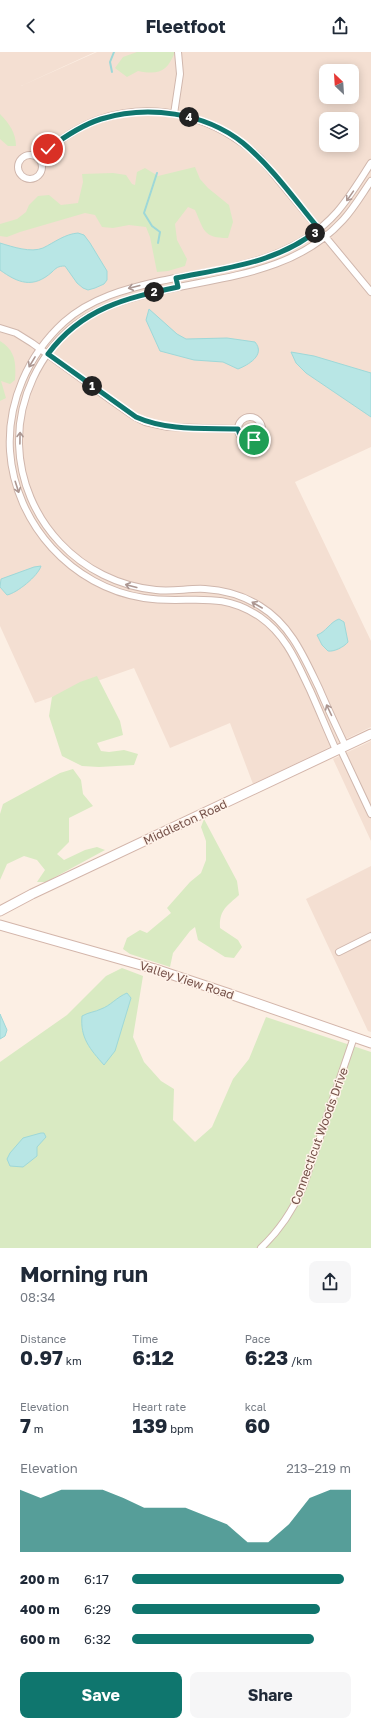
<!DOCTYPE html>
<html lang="en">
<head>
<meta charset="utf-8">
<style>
  :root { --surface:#fff; --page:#f6f6f7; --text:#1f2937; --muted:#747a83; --accent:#0f766e }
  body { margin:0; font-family:"Golos Text",sans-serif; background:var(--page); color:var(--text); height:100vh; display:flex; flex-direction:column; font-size:15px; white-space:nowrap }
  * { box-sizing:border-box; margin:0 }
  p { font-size:13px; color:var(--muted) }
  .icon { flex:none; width:22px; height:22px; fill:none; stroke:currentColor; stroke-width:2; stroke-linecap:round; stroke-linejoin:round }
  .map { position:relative; height:1196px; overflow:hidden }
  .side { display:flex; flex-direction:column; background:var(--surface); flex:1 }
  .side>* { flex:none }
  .needle { width:26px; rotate:335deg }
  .controls { position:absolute; left:319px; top:12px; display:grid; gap:8px }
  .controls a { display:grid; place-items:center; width:40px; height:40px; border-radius:8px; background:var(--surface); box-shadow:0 2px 10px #0003; font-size:20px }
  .pin { position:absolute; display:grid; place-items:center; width:34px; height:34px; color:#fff; margin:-17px; border:2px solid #fff; border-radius:50%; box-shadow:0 1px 4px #0007 }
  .km { position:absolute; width:20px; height:20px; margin:-10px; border-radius:50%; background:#222; color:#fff; font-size:11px; line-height:20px; text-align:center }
  .round { display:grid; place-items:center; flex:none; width:42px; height:42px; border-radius:8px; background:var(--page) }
  .head { display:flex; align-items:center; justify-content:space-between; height:68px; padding:0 20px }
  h1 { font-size:22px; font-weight:700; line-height:30px }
  .metrics { display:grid; grid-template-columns:repeat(3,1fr); gap:6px; height:68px; padding:4px 20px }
  .metrics div { display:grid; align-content:center }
  .metrics b { font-size:20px; font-weight:700 }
  .metrics small { font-size:11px; font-weight:400 }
  .metrics p { font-size:11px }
  .chart { height:112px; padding:8px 20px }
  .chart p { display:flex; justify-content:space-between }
  .chart svg { width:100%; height:72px; margin-top:4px; fill:var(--accent); opacity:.7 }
  .action { display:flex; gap:8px; margin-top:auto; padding:8px 20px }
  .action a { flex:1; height:46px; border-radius:8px; background:var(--accent); color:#fff; font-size:16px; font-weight:700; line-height:46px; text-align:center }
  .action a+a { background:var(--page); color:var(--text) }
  ul { padding:0 20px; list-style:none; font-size:13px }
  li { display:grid; grid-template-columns:64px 48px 1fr; align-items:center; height:30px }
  li i { height:10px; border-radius:5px; background:var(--accent) }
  header { display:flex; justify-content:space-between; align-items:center; height:52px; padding:0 20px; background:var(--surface); font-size:18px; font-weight:700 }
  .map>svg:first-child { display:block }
  .residential { fill:#f4dfd2; fill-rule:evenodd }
  .green { fill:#d9eac2 }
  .water { fill:#b8e6e5; stroke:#9ed8d8 }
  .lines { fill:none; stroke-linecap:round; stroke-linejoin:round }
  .stream { stroke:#9ed8d8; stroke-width:2 }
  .street-casing { stroke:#d0b7ad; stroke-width:8 }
  .secondary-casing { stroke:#d3b5aa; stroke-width:11 }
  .street { stroke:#fff; stroke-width:6 }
  .secondary { stroke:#fff; stroke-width:9 }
  .oneway { stroke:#ac9792 }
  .route-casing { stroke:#fff; stroke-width:8 }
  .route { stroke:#0f766e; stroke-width:5 }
  .labels { text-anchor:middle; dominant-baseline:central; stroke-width:3; stroke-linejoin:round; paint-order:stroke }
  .street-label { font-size:12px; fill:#755149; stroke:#fff3ea }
</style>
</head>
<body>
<header><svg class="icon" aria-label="back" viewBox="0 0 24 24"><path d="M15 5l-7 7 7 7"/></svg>Fleetfoot<svg class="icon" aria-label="share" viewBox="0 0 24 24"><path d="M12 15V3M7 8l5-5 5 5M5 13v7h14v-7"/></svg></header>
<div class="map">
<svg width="371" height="1196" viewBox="0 0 371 1196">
  <rect width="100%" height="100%" fill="#fcefe4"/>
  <!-- residential -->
  <path class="residential" d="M0,0H95L21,34L97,0H371V395L295,430L371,589V675L253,732L230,671L170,696L134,616L35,651L0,574ZM326,19H352V45H326ZM326,67H352V93H326Z
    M371,689V789L333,707Z
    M371,814V980L368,979L306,847Z"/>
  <!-- green -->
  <path class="green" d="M137,0H175C167,20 159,23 138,19L127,25L115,16L123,5Z
    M0,62C9,71 16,81 16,94H8L0,87Z
    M195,115L200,127L208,136L229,153L233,170L228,186C203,186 204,178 195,158L188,155L175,172L177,188L187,207L185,214L168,219L157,220L150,185L146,175L129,173L113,176L102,175L95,163L85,161L20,180L7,185L0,184V172L17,167L26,160L29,153L38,144L49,143L61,153L78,151L83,130L82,122L113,121L126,123L132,132L135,133L137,120L145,116L158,124Z
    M0,289C16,299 16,311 15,328L10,332L1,329L6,346L0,349Z
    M97,624L120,669L123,683L97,691L101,699L109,700L124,698L138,702L134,713L99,715L82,714L62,704L49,664L52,645L80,630Z
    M73,717L81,728L83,742L93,754L69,766V790L57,802L64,808L85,798L97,795L105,798L46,830H37L45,818L37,808L24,804L7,812L0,828V762L3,752L60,721Z
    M204,767L237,829L239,843C227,854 219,858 220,876L238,888L242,895L234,906L225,905L198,888L195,875L190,879L173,901L170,915L130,902L123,897L127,886L140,878L147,881L171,861L167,856L190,830L201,821L206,808V789L201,775Z
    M122,916L143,924L133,985L144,1010L161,1029L174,1037L173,1068L195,1090L212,1075L233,1027L249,1007L266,965L371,1000V1196H0V1010L67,963L106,924Z"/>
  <!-- water -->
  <path class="water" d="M78,181L84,183L90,191L107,219V228L104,232L95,236L88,238L83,236L77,231L65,214C58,214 56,216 52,220C33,237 18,231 0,218V191C13,195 31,201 43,196C55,190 65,182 78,181Z
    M149,257L177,282L186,287L227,286L255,290C266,303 248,313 238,317L223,310L194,308L160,299L146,268Z
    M291,300L314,304L371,321V365L306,321L296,311Z
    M41,514C38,524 17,541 7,543L0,535L1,527L34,515Z
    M339,567L344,570L348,590C344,595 334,600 328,599L322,593L317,583C326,580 330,570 339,567Z
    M127,941L131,946L115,999L104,1013C90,997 80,986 82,964C89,960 95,960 101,957C110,954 117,945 127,941Z
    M0,962L7,978L5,984L0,987Z
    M41,1081H44L46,1085L37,1095V1104L23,1115L10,1114L7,1107L10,1101L23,1086Z"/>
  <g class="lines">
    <!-- stream -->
    <path class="stream" d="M112,20L110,10L114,0
      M157,121L144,161L152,174L160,180L158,191"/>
    <defs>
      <path id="street" d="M174,62L180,22L178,0
        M18 115a12 12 0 1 1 24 0a12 12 0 1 1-24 0Z
        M37,105C57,91 76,75 100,67C158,48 218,66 261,107L371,240
        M0,276L16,281L32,291L112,349L135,365L145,370L168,375L238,377
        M238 377a12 12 0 1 1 24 0a12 12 0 1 1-24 0Z
        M345,693C336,674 327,655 319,636C304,605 291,573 260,554C244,544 224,538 205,537C189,536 173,540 156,538C81,531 21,468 19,392C18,347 39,301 75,273C101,254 129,246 160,239C225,224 295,221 343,168C354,156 362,142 371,129
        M340,696L371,762
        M336,698C327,678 319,658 310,638C297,611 286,583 260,565C219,537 188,553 144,546C72,535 15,472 10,399C7,350 28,303 64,270C91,246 125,237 160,229C223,216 291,212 337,160C350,145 360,128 371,111
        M339,900L371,884
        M261,1196C280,1178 293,1158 303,1135L354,985"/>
      <path id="secondary" d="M0,859L32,842L371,682
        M0,873L155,917L227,941L371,991"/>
    </defs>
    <!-- street casing -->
    <use href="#street" class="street-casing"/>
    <!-- secondary casing -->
    <use href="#secondary" class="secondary-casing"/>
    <!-- street -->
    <use href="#street" class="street"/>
    <!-- secondary -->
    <use href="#secondary" class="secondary"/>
  </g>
  <!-- one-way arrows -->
  <defs><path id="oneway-shaft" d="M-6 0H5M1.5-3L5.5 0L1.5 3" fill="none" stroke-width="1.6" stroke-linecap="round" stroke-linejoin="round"/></defs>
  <g class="oneway">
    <use href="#oneway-shaft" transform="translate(350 144) rotate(125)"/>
    <use href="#oneway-shaft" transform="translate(134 235) rotate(166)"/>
    <use href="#oneway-shaft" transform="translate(32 310) rotate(121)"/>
    <use href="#oneway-shaft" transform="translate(20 386) rotate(-89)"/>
    <use href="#oneway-shaft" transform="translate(17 435) rotate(72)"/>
    <use href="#oneway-shaft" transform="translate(131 534) rotate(-165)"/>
    <use href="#oneway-shaft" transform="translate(257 553) rotate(-150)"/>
    <use href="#oneway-shaft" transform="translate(329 658) rotate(-115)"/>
  </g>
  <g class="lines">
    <defs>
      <path id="route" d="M48,97C64,85 82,73 101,67C147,53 204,60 243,91C272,115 295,148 319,177C278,211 226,216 176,226L178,235C126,246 82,256 48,302L136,365C167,379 204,376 238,377C240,385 245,389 254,388"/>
    </defs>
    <!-- route casing -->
    <use href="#route" class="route-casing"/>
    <!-- route -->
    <use href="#route" class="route"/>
  </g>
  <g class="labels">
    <!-- street labels -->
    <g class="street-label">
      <text transform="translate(185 770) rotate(-25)">Middleton Road</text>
      <text transform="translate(187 928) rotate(18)">Valley View Road</text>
      <text transform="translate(319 1084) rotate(-70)">Connecticut Woods Drive</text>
    </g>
  </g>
</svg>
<div class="controls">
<a><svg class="needle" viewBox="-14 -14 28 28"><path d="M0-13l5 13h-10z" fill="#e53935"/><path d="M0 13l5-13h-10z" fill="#747a83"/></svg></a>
<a><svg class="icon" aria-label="layers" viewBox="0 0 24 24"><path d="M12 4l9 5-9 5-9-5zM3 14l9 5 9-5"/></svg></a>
</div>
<div class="pin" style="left:254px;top:388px;background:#1e9e55"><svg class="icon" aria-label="arrive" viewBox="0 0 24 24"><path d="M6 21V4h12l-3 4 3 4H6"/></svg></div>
<div class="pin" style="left:48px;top:97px;background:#d93025"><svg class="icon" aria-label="check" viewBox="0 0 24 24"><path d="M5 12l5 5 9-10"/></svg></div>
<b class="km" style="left:92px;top:334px">1</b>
<b class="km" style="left:154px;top:240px">2</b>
<b class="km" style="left:315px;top:181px">3</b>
<b class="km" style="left:189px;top:65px">4</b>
</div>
<section class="side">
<div class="head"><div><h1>Morning run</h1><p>08:34</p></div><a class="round"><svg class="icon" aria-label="share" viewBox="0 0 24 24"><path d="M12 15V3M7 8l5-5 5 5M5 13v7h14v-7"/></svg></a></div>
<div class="metrics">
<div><p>Distance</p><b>0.97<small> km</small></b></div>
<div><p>Time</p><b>6:12</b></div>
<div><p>Pace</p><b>6:23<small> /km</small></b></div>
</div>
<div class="metrics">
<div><p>Elevation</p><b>7<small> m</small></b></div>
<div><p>Heart rate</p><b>139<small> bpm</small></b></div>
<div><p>kcal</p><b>60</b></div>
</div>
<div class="chart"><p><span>Elevation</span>213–219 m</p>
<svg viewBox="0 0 160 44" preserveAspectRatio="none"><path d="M0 44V6L10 11L20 6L30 6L40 6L50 11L60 17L70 17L80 17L90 22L100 27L110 38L120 38L130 27L140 11L150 6L160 6V44z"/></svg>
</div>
<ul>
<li><b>200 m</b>6:17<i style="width:97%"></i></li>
<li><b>400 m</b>6:29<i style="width:86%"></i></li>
<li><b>600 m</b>6:32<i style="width:83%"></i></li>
</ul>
<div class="action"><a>Save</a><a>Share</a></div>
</section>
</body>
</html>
